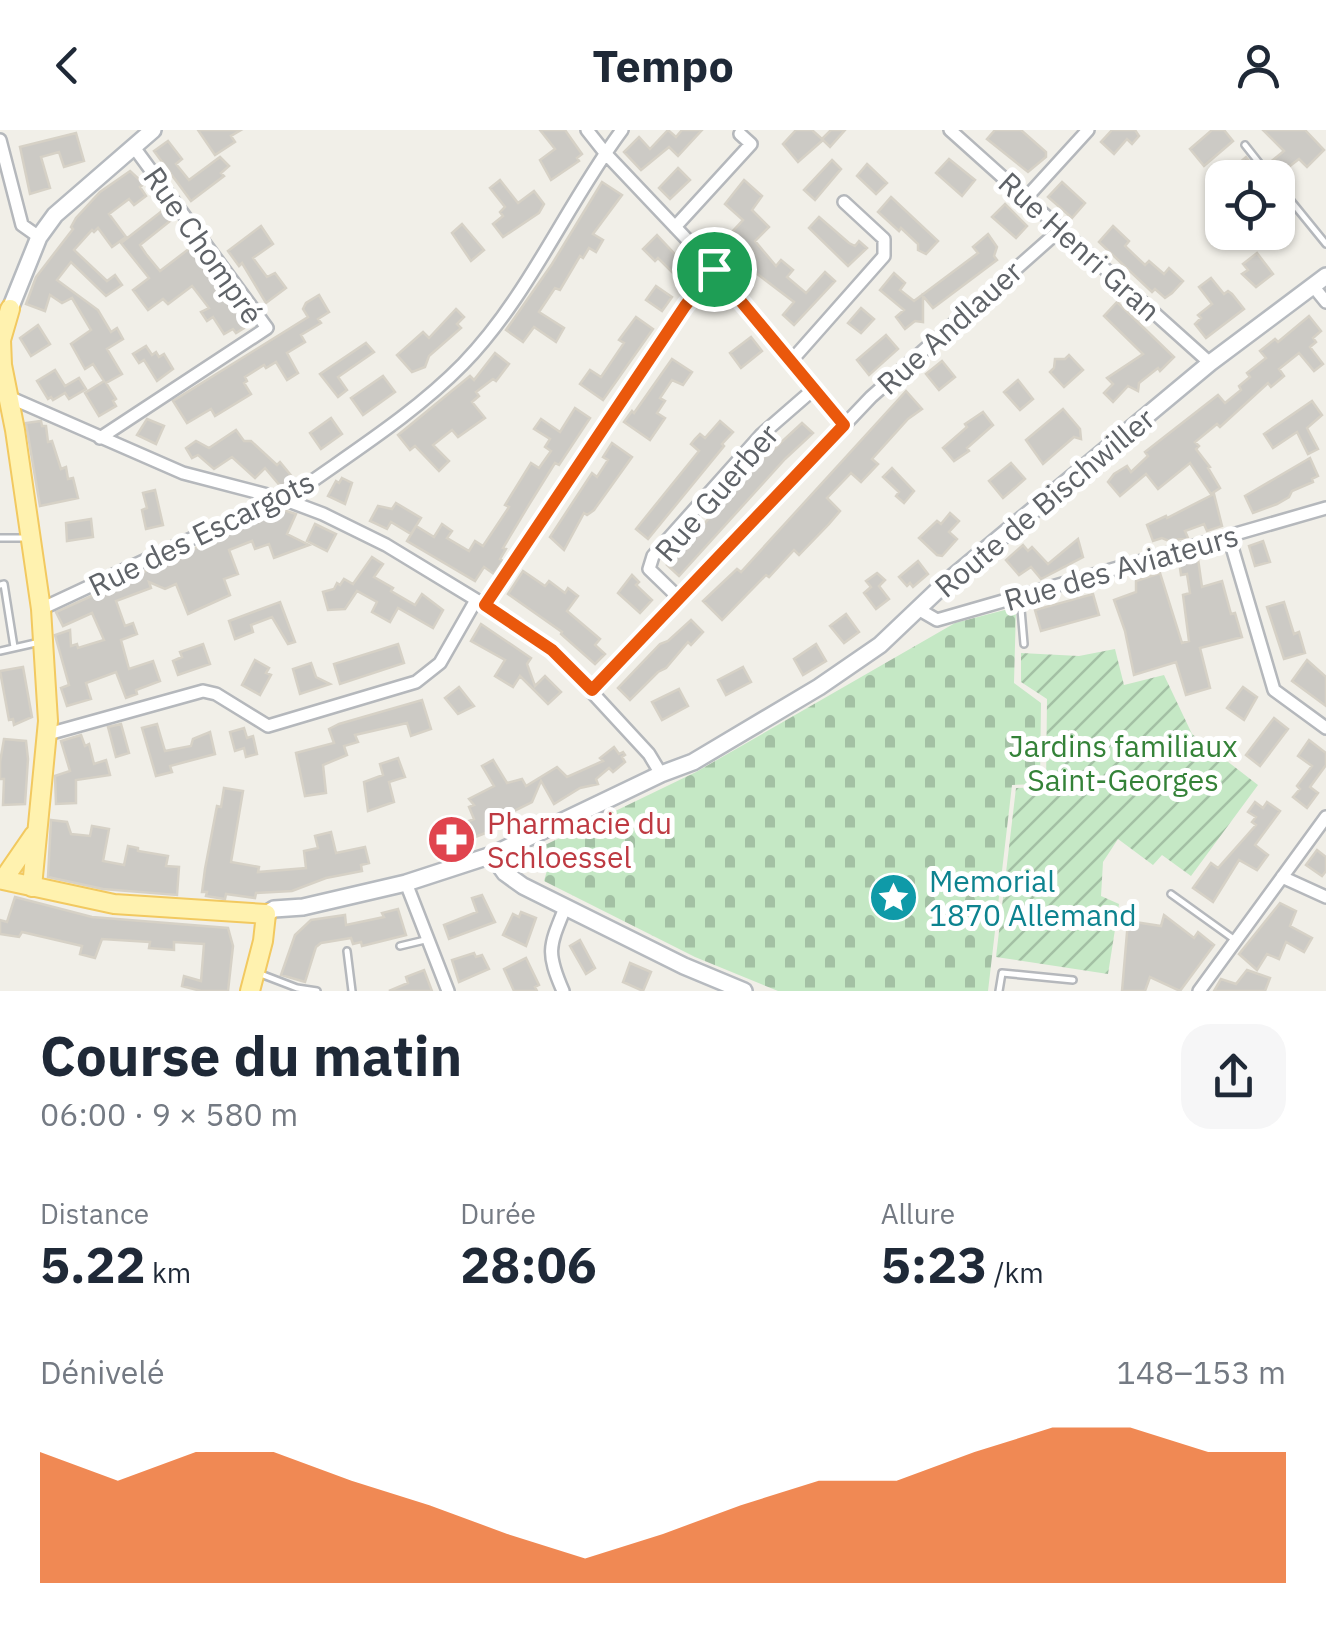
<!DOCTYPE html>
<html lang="fr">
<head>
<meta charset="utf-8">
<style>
  :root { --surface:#fff; --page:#f6f6f7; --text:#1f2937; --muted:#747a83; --accent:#ea580c }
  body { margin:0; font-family:"IBM Plex Sans",sans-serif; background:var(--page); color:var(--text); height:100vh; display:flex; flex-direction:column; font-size:38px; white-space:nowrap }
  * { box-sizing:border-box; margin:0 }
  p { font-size:32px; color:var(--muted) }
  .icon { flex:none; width:55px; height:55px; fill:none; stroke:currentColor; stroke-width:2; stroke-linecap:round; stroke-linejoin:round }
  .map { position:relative; height:861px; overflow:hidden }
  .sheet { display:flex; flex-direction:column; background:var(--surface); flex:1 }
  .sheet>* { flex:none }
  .buttons { position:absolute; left:1205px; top:30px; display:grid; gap:20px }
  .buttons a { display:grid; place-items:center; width:90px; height:90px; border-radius:20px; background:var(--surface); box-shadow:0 2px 8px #0004; font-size:50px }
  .pin { position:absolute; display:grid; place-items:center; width:85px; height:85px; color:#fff; margin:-42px; border:5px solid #fff; border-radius:50%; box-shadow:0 2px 10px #0007 }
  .round { display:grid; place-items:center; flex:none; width:105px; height:105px; border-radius:30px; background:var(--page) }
  .overview { display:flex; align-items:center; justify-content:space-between; height:170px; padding:0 40px }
  h1 { font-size:55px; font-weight:700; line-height:75px }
  .stats { display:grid; grid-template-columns:repeat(3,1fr); gap:15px; height:170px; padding:10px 40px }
  .stats div { display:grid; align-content:center }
  .stats b { font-size:50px; font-weight:700 }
  .stats small { font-size:28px; font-weight:400 }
  .stats p { font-size:28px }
  .chart { height:280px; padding:20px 40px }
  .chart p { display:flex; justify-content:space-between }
  .chart svg { width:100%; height:180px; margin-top:10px; fill:var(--accent); opacity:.7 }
  header { display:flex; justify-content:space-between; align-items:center; height:130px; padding:0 40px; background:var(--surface); font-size:45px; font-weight:700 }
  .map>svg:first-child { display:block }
  .cemetery { fill:url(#cemetery-stones) }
  .garden { fill:url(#garden-furrows) }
  .building { fill:#cccac5; stroke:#d6d1c6; stroke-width:2.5 }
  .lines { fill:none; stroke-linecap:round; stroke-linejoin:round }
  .lane-casing { stroke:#b5b8bc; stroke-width:10 }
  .street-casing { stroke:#b5b8bc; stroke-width:16 }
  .secondary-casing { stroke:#b6babf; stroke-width:20 }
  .primary-casing { stroke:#f2c960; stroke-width:22 }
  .lane { stroke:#fff; stroke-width:5 }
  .street { stroke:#fff; stroke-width:11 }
  .secondary { stroke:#fff; stroke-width:15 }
  .primary { stroke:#fff2af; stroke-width:18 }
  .route-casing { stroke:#fff; stroke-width:20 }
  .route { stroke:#ea580c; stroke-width:12 }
  .labels { text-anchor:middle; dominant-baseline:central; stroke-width:10; stroke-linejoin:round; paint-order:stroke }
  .street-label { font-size:30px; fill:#5f6368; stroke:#fff }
  .park-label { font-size:30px; fill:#348238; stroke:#fff }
  .health-label { font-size:30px; fill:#be3a42; stroke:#fff; text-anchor:start }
  .culture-label { font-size:30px; fill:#0d838f; stroke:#fff; text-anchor:start }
</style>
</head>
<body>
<header><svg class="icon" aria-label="back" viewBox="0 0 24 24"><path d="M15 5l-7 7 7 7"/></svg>Tempo<svg class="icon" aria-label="person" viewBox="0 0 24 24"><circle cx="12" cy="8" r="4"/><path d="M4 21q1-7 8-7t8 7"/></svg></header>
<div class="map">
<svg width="1326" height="861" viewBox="0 0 1326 861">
  <defs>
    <pattern id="cemetery-stones" width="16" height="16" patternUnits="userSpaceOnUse" patternTransform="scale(2.5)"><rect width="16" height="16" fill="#c5e8c5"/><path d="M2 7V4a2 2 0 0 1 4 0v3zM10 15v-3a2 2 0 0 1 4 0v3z" fill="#a3c0a4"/></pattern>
    <pattern id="garden-furrows" width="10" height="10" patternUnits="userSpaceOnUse" patternTransform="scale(2.5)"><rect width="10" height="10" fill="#c5e8c5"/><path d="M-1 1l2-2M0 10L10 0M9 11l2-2" fill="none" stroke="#a3c0a4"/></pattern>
  </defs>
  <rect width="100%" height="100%" fill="#f1efe8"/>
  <!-- cemetery -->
  <path class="cemetery" d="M1016,477L1014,553L1041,573L1040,654L1012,655L988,861H778L695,827L544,751L550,730L545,725V715L696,642L955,493Z"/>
  <!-- garden -->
  <path class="garden" d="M1115,519L1124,555L1164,545L1192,604L1258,655L1191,746L1162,725L1153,735L1118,709L1103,732L1101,766L1119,774L1108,844L996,827L1016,658L1046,657L1047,569L1021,552V523L1079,526Z"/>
  <!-- building -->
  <path class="building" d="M198,0H241L231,6L235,12L215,25Z
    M540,0H565L582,24L577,28L579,31L551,50L540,30L555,19Z
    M668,0L676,7L682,0H702L678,26L669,17L641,40L624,22L639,7L650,19Z
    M796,0H812L822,9L831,0H845L830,17L823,10L798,32L783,14Z
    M995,0H1021L1046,22V27L1028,42L987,9Z
    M1112,0H1135L1139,6L1132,14L1127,9L1114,24L1101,12Z
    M1212,0H1224L1233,11L1204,36L1190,19Z
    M1263,0H1305L1324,20L1307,37L1299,29L1277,46L1268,34L1284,21Z
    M76,3L84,31L64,37L59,22L41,27L50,58L30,64L20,17Z
    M168,11L182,29L176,34L189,50L220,27L229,36L221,43L224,46L191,71L154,21Z
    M1246,27L1253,36L1239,48H1222V66L1216,72L1207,61Z
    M949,29L975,50L962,66L936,43Z
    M832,30L841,39L815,70L804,60Z
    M867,34L887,53L876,64L857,46Z
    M678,38L690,50L670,69L659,58Z
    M130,41L144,54L140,57L146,66L134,75L129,69L109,84L126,107L112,117L98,98L94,102L92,100L74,120L107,151L115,145L122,155L106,166L71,132L57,150L98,180L111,202L117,198L123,209L107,219L122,244L106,253L116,269L113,271L116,276L99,286L85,263L104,251L93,234L85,239L71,214L91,200L72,168L62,173L50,165L45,181L26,174L36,147L73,99L71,97L76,88L100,62Z
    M500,50L518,73L534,61L544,74L539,83L503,107L493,94L503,86L500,82L505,77L490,58Z
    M744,50L762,66L752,80L769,97L755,111L776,136L781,130L793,140L787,147L806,163L825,142L835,151L794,195L783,185L794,172L752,140L747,144L736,131L751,119L732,102L743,90L725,74Z
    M602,52L622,65L593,104L603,110L596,122L589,118L583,128L580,126L560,160L555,158L539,182L564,198L556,212L534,197L523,212L506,200L552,134Z
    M1062,52L1085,73L1072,88L1048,67Z
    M891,67L938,111L926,124L918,120V114L901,98L899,101L878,82Z
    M1005,74L1027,96L1016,108L992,87Z
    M162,81L170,91L140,115L146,124L160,141L194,115L205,130L202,133L239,182L249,189L241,193L244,198L236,203L233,199L224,204L213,187L207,191L201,182L209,178L192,156L168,174L163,169L148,180L133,160L149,148L121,113Z
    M819,87L849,113L855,116L859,111L867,118L848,136L809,98Z
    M462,94L484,120L471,131L452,103Z
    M261,96L273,114L253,128L267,147L275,143L286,158L266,173L242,133L239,136L228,121Z
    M1113,96L1129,111L1125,116L1145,135L1149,131L1164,144L1169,138L1183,151L1172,163L1165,168L1155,159L1152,162L1099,112Z
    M988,104L997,117L994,126L997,130L933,178L923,166V192L915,191L905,199L896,187L904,180L880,160L894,143L905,153L900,160L914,171L978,123L973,117Z
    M657,105L686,136L676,146L658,128L655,131L643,119Z
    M1257,123L1273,144L1256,157L1242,144L1248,140L1243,134Z
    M1211,148L1224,164L1228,161L1232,164L1244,179L1206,208L1195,194L1201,188L1198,185L1212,174L1199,157Z
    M656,156L672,167L662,181L646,170Z
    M319,165L329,182L318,189L321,193L301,205L305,212L287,223L298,243L287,250L276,232L266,238L264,235L245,247L247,251L244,253L251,264L215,286L211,279L187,293L173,271L308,187L303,179L306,173Z
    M1117,172L1174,227L1160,241L1158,238L1139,253L1138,261L1128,256L1113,272L1104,263L1113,254L1107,248L1143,224L1104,186Z
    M861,178L874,189L861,203L848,193Z
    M456,179L464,187L457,194L461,198L429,226L425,237L412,242L397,225L423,202L429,208Z
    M1309,186L1321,201L1313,208L1316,212L1310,217L1323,234L1314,241L1299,223L1279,239L1284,246L1271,257L1268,253L1220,297L1217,294L1195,312L1199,316L1196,319L1210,337L1208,338L1220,358L1211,364L1190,333L1158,359L1146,344L1120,366L1108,352L1114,344L1127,336L1131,342L1148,326L1145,322L1218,265L1225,273L1241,260L1239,256L1250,247L1247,243L1266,228L1260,221L1275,209L1278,212Z
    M636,187L653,199L603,270L580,254L590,240L601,247L624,213L619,210Z
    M38,195L50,214L31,226L20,208Z
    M886,205L898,219L869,245L857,230Z
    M751,207L762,221L741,238L730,223Z
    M366,213L374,222L338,247L347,260L338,267L320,244Z
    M146,216L152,225L156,222L159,227L164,224L173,239L157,251L144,230L139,233L133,224Z
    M495,223L509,234L496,251L493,249L476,262L479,266L472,272L485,288L458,307L452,300L433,315L449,331L439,341L415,316L410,320L398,305L470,246L474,250Z
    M1069,225L1083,240L1064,257L1050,242L1054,238L1055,229H1065Z
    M672,229L692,242L683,255L672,250L660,268L665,271L657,283L665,288L650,310L624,292L632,281L634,283Z
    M942,231L955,247L939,260L926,244Z
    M55,240L65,256L79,248L86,259L69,269L65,263L53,270L51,267L48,269L37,251Z
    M383,246L395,262L363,285L351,268Z
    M1018,250L1033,269L1020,280L1004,262Z
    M906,261L922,279L908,289L872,329L878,334L861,352L851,343L827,368L840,381L829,394L799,425L794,420L769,447L766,445L722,490L703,471L737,439L741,442Z
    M1312,271L1322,285L1307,298L1318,319L1308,324L1297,302L1273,318L1264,304Z
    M575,278L590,288L559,335L555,333L530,373L503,418L506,419L500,429L503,431L494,444L484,437L475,451L407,411L416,396L434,407L442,394L452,401L447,408L469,421L475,411L483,416L509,377L505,375L531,333L539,338L551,321L545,317L550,309L534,299L541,289L560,302Z
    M1063,279L1080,299L1081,309L1074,307L1043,334L1026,310Z
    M983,282L993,295L967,318L969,321L954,331L943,318L967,297L965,294Z
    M331,288L342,304L321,319L310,303Z
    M147,289L164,296L156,314L137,305Z
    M41,291L42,296H46L48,312L52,311L61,339L66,337L68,349L73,348L78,368L40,376L26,293Z
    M720,291L733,302L722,314L724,316L648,409L636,399L699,321L691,314L695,309L700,304L705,308Z
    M802,293L813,303L785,329L679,446L667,435L766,325L762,322L769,314L774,319Z
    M236,300L244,311H251L277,335L280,332L294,349L282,358L265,338L255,348L232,327L214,339L198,325L192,328L186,318L196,311L209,318Z
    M612,313L632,327L594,380L587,385L584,383L564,420L550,407L592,343L597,347L608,330L603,327Z
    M1310,328L1318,346L1312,349L1313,352L1292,361L1289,367L1277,374L1253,383L1245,366Z
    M1011,333L1025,349L1003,368L989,351Z
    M892,338L914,361L904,373L896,366L899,362L883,347Z
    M342,348L352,353L345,374L328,366L336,351L339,353Z
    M155,360L163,395L146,399L142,380L147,378L143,363Z
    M1214,364L1222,396L1207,401L1204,394L1185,401L1188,408L1169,411L1162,408L1153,411L1147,395L1166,386L1167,388Z
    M396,373L421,388L411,404L391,392L387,399L370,391L378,376L392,379Z
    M280,379L296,384L287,404L309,415L274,428L269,414L255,419L252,411L229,420L238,444L224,449L230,465L188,484L176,454L165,459L149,452L151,458L116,471L125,496L133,493L137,504L121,510L129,539L153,531L160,551L136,560L137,564L126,568L116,542L86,553L91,569L67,576L61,558L69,555L55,505L70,500L71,516L77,514L78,518L104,510L92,483L63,496L56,482L96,464L97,466L128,455L126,450Z
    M950,383L959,391L949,402L957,409L942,426L937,425L919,408L937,391L941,394Z
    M91,389L93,407L67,411L66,393Z
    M315,394L336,404L327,421L307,411Z
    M1078,409L1083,427L1041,449L1031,437L1019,445L1006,430L1023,415L1028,421L1032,417L1048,434Z
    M1263,411L1270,432L1255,436L1249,416Z
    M372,427L383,434L374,447L393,458L391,461L415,475L422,464L443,480L433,498L398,478L390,492L372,482L377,472L357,461L345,479L328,480L323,462L334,459L337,453L340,455L344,449L353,454Z
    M1198,429L1202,457L1222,451L1231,484L1235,483L1242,507L1200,518L1210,558L1186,565L1176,532L1134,545L1125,501L1114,470L1136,462V451L1160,443L1182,513L1189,511L1183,465L1190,463L1187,444L1181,445L1179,431Z
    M918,431L928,444L913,457L910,453L907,456L899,447Z
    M523,441L545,456L549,451L565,463L568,458L578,466L567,481L600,509L595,515L605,524L595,534L561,504L562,502L508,464Z
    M877,443L885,450L879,456L889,469L876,479L864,463L871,457L866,451Z
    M632,445L639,452L636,455L652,470L640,483L618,463Z
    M1093,464L1099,485L1041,501L1035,480Z
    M280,472L295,512L288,514L272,487L251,495L253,502L235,509L229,491Z
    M1284,472L1294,504L1299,502L1305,523L1284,529L1267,477Z
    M846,484L859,502L844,513L830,496Z
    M691,490L703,502L691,515L688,512L666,538L658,542L630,570L618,558L660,514L668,511Z
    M481,494L531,528L527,534L535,556L545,546L561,562L548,574L520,546L513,557L495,546L505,530L471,511Z
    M203,514L210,534L178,545L173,531L182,527L180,522Z
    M398,514L404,533L340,554L334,534Z
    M816,514L826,531L803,545L794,529Z
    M255,530L269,538L266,543L271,545L260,565L242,555Z
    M1307,530L1326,547V576L1292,551Z
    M311,533L316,547L330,554L300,564L293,539Z
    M23,537L32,587L14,595L13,589L9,590L0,541Z
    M743,537L751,552L726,565L718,550Z
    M459,557L474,576L458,584L445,568Z
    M1243,557L1257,567L1244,590L1227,578Z
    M679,559L688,576L662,590L652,572Z
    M422,570L431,599L411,606L407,593L355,605L358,612L344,616L347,625L323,635L326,663L305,666L296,623L334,613L329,599L339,594Z
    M1274,588L1288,599L1260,636L1246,625Z
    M121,594L129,623L116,627L108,597Z
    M157,594L165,621L191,616L193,609L210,602L215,624L170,636L172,642L156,646L142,598Z
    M244,598L247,608L253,606L257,624L246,627L244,618L235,621L230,602Z
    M81,605L85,616L89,614L94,634L106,630L110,645L76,650V673L56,674L55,646L70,641L61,611Z
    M4,609L26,611L28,629L25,674L3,675L4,649H0V632Z
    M1309,610L1326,623V635L1310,657L1318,663L1307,678L1293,667L1300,659L1297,656L1312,636L1298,626Z
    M614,617L619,624L623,622L625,625L622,627L625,632L613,642L609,638L596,649L598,654L580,658L554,674L541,651L532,672L504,686L508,694L445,719L439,703L474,689L469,677L474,675L469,669L494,656L482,636L493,630L507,653L522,649L526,656L557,637L567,647L603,631L600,628Z
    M398,628L405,647L389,652L394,672L368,681L364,652L383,645L380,634Z
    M224,658L243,661L231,732L259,737L258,742L306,738L304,721L318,718L315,706L331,702L336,723L365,717L369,733L361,735L362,741L326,748L292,761L256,763L255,768L226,764L225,769L206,766L207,762H202L205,739L217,676L221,677Z
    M1255,672L1263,678L1267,672L1280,681L1255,715L1268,725L1257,740L1239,730L1213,772L1193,758L1211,733L1218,738L1256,695L1252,692L1256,687L1248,682Z
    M51,690L67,692L71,704L90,706L92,696L109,699L103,731L124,735L128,716L138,718V721L168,726L166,736L179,737L177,765L103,759L48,747Z
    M1317,720L1326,727V741L1322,746L1306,735Z
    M482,765L495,792L449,809L444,795L477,782L472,768Z
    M15,767L92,787L228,798L233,816L228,861H201L182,856L184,846L201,851L204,814L174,812V820L149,818L150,812L102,809L95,828L80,824L82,816L22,802L19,807L0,804V790L7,792Z
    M1280,773L1296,781L1290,796L1312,808L1304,822L1286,812L1279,829L1267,824L1257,840L1239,824Z
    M398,779L406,805L362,816L361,812L353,814L351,808L321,813L316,817L305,852L281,845L295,805L311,790L345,785L346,795L384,787L382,783Z
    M521,782L536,788L526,816L503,805L513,784L519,787Z
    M1164,785L1194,808L1198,802L1214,815L1180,861L1150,847L1145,861H1122L1128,791L1161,796Z
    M580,810L595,838L586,844L570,816Z
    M474,823L476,827L482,825L489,839L459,852L452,830Z
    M526,828L539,855L535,857L537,861H514L504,839Z
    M630,833L651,842L643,861L623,852Z
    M424,840L432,861H389L408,853L406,847Z
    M1247,840L1270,848L1265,861H1214L1221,849L1236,854Z"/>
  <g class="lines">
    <defs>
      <path id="lane" d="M1245,15L1271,48
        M1278,55L1326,114
        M0,408H27
        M0,455L4,454L14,517
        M1020,468L1024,514
        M0,521L40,512
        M521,733L550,735
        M1171,764L1235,810
        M400,816L425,810
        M347,821L352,861
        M258,843L297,858L317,861
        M999,861L1002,843L1073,850"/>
      <path id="street" d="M587,0L606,24L715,139L844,295
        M950,0L1210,233
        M0,10L22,95L39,107
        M1026,68L1088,0
        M675,97L751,14L740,4
        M1313,156L1326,172
        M792,230L884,126V109L844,72
        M9,267L183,343L283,369L323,384L386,415L521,497L553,520L649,624L661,644
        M100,308L267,198L133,16
        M1229,407L1274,560L1326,598
        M680,469L649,439L653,426L761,305L815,258
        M485,475L685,176L715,139
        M41,479L270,372L294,364C351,323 414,284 463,234C529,166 566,75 622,0
        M918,479L937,490L1326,378
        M592,561L871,267L1062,98
        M48,604L203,561L216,564L268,596L416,552L440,533L476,470
        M1282,747L1326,767
        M406,753L448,861
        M563,861C546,822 549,817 565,778
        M1199,861L1326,687"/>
      <path id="secondary" d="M10,179L39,107L55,85L153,0
        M492,725L505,743L523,756L684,836L744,861
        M266,784L274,779L303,777L406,753L492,725L661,644L693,632L819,557L880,515L941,457L1210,233L1326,146"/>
      <path id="primary" d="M10,179L1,210L2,235L15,300L41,479L48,591L32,757
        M34,705L3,750L114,774L266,784L263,811L250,861"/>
    </defs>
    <!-- lane casing -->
    <use href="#lane" class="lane-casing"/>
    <!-- street casing -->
    <use href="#street" class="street-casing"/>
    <!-- secondary casing -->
    <use href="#secondary" class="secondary-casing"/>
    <!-- primary casing -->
    <use href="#primary" class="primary-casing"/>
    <!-- lane -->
    <use href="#lane" class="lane"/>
    <!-- street -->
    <use href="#street" class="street"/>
    <!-- secondary -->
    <use href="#secondary" class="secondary"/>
    <!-- primary -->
    <use href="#primary" class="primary"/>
  </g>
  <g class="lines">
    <defs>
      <path id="route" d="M714,139L844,295L592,560L552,520L485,475L685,176Z"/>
    </defs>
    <!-- route casing -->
    <use href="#route" class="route-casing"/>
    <!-- route -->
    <use href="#route" class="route"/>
  </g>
  <!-- icons -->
  <defs>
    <symbol id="pharmacy-disc" viewBox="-11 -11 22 22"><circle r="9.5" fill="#e0444e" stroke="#fff"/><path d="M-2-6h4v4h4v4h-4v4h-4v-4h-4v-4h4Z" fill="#fff"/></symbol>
    <symbol id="sight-disc" viewBox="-11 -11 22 22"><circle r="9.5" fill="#0f9aa8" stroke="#fff"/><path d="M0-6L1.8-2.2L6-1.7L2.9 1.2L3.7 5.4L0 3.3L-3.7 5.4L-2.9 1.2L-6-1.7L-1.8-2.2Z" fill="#fff"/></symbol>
  </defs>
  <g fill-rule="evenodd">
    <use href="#pharmacy-disc" x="424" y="682" width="55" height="55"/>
    <use href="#sight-disc" x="866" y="740" width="55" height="55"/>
  </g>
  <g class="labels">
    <!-- street labels -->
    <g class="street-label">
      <text transform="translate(204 115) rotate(55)">Rue Chompré</text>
      <text transform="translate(1080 116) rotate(42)">Rue Henri Gran</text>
      <text transform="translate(949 197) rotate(-42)">Rue Andlauer</text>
      <text transform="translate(716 362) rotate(-49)">Rue Guerber</text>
      <text transform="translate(1044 372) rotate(-40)">Route de Bischwiller</text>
      <text transform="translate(201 403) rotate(-26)">Rue des Escargots</text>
      <text transform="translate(1121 437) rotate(-16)">Rue des Aviateurs</text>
    </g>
    <!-- park labels -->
    <g class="park-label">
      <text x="1123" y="615">Jardins familiaux<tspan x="1123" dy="34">Saint-Georges</tspan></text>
    </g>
    <!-- health labels -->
    <g class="health-label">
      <text x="487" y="692">Pharmacie du<tspan x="487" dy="34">Schloessel</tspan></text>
    </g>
    <!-- culture labels -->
    <g class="culture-label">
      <text x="929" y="750">Memorial<tspan x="929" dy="34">1870 Allemand</tspan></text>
    </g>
  </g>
</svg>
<div class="buttons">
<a><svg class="icon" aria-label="locate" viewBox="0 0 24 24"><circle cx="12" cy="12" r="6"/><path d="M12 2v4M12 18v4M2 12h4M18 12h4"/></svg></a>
</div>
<div class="pin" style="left:714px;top:139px;background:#1e9e55"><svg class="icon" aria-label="arrive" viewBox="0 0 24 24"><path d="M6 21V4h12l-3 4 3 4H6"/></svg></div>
</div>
<section class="sheet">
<div class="overview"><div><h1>Course du matin</h1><p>06:00 · 9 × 580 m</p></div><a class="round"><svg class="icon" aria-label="share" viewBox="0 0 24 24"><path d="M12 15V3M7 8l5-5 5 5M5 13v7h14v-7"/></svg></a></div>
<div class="stats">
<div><p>Distance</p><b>5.22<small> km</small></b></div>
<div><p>Durée</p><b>28:06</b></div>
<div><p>Allure</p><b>5:23<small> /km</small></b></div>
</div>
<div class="chart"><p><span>Dénivelé</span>148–153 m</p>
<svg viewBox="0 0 160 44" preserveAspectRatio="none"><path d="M0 44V12L10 19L20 12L30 12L40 19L50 25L60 32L70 38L80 32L90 25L100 19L110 19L120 12L130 6L140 6L150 12L160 12V44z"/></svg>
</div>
</section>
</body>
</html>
